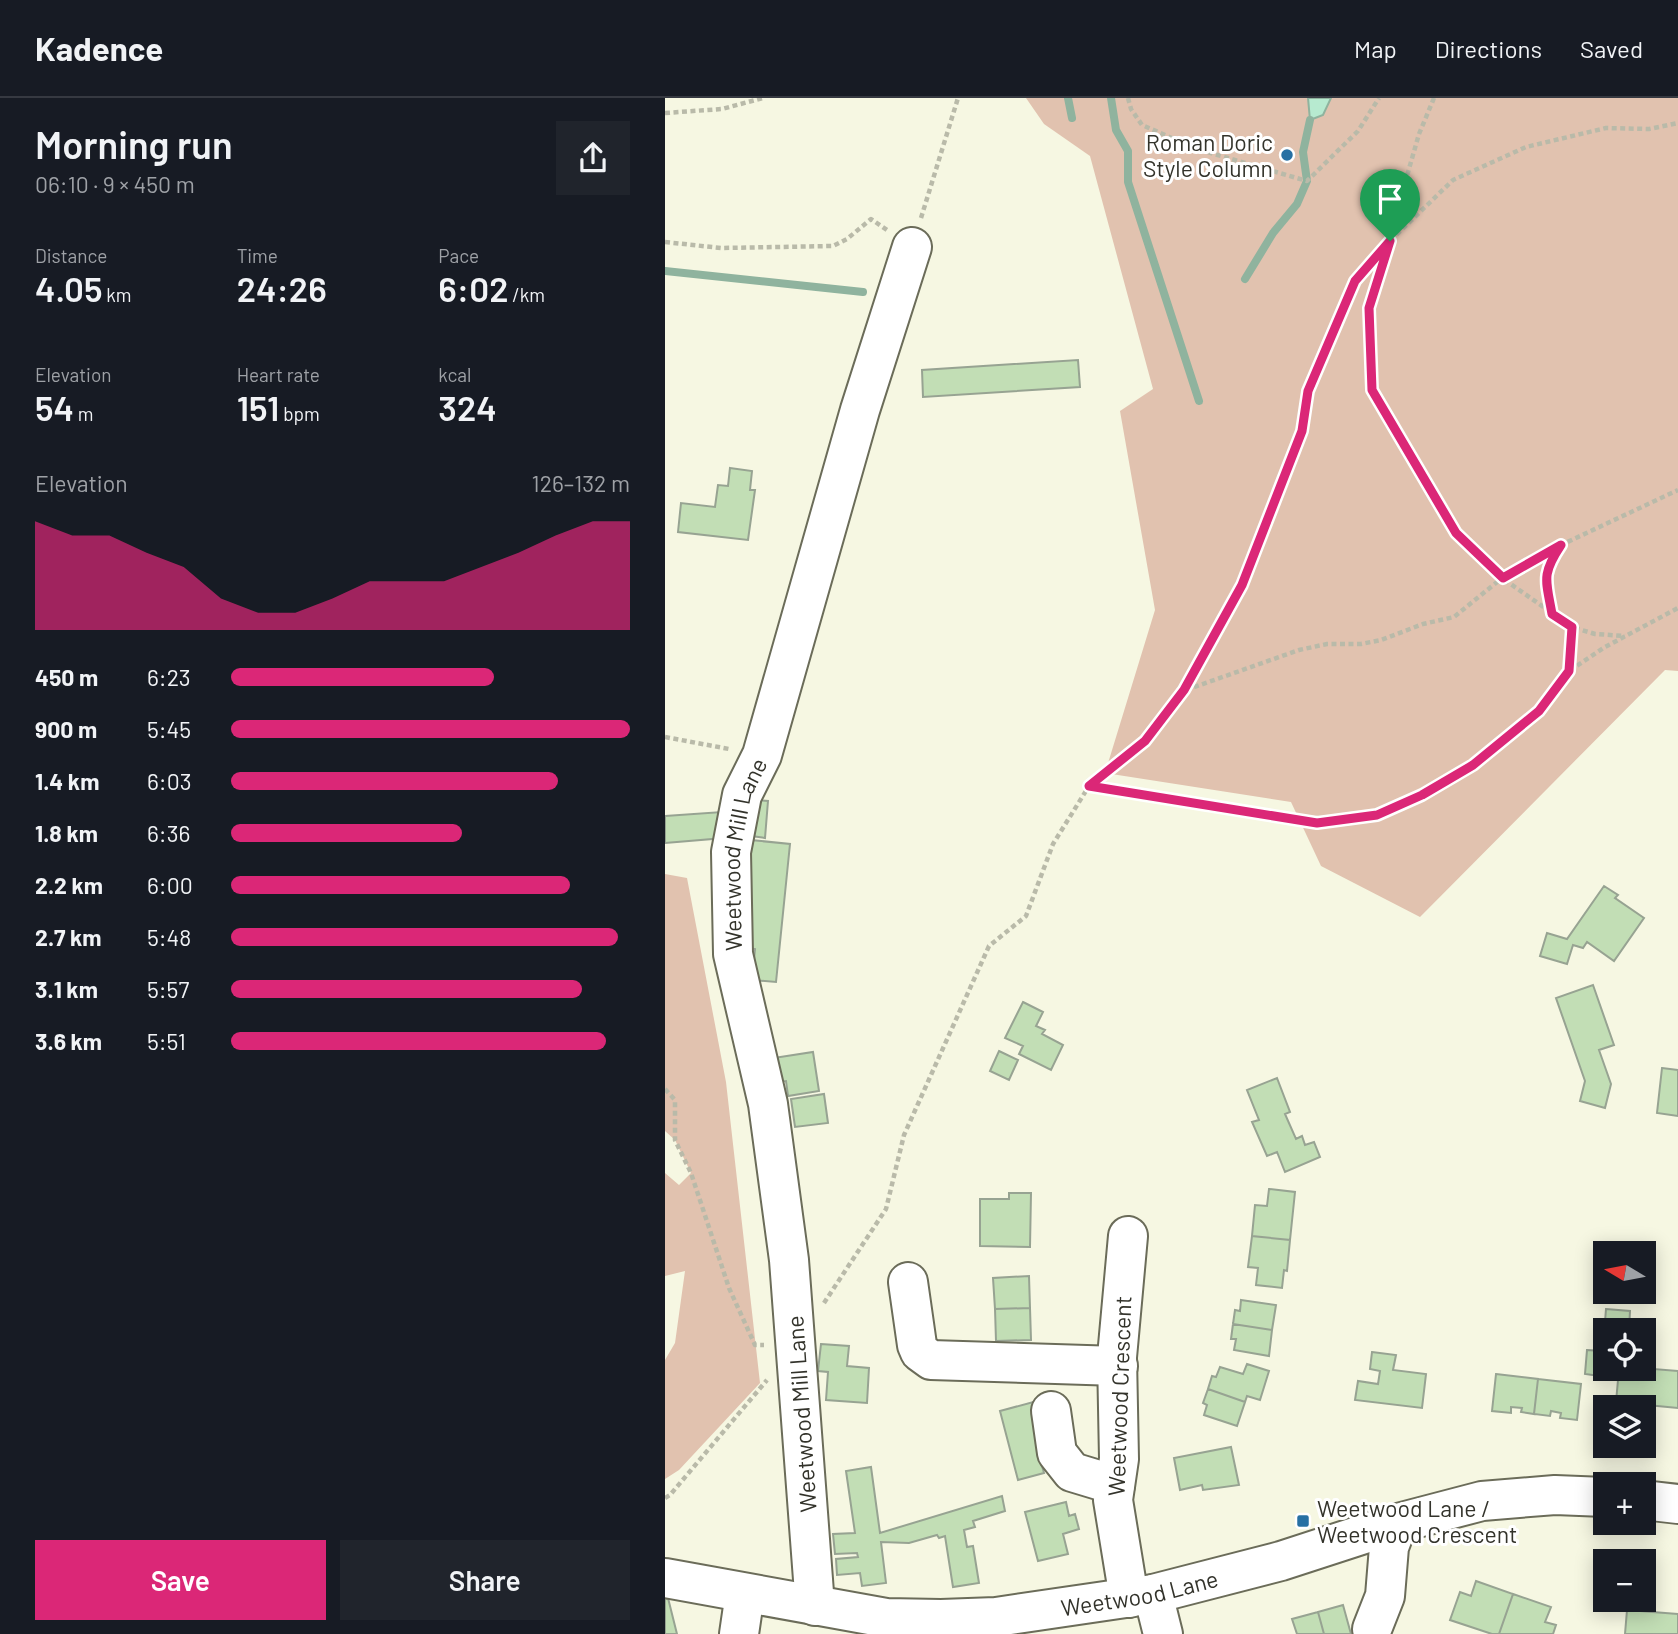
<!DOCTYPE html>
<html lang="en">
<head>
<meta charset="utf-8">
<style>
  :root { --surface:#171b24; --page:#20242c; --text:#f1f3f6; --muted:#9ea1a6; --line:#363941; --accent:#db2777 }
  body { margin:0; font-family:Barlow,sans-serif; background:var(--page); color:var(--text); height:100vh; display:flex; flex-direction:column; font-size:26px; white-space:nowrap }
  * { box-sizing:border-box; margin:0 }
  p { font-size:23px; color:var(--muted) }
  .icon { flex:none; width:38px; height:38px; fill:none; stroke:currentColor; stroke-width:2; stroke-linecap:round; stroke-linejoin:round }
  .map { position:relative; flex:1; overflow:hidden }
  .side { display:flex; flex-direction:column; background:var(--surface); width:665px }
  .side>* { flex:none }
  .needle { width:46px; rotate:280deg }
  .controls { position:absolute; left:928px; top:1143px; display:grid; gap:14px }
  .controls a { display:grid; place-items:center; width:63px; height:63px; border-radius:0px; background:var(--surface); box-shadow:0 4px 18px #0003; font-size:35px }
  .pin { position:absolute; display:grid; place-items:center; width:60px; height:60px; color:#fff; margin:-72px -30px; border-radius:50% 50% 50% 0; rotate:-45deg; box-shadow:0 0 7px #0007 }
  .pin .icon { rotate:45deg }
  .round { display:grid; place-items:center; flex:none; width:74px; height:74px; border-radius:0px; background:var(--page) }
  .overview { display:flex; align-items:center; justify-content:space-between; height:119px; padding:0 35px }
  h1 { font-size:38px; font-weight:600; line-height:52px }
  .figures { display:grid; grid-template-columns:repeat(3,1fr); gap:10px; height:119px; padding:7px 35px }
  .figures div { display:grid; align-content:center }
  .figures b { font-size:35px; font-weight:600 }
  .figures small { font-size:19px; font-weight:400 }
  .figures p { font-size:19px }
  .chart { height:196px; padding:14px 35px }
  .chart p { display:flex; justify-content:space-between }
  .chart svg { width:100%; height:126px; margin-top:7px; fill:var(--accent); opacity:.7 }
  .cta { display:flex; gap:14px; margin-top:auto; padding:14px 35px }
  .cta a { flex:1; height:80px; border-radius:0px; background:var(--accent); color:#fff; font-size:28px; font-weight:600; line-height:80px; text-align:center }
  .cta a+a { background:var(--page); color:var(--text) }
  ul { padding:0 35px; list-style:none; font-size:23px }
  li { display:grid; grid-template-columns:112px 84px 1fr; align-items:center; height:52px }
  li i { height:18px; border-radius:9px; background:var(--accent) }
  header { display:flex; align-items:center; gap:42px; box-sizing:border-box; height:98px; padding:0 35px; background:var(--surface); border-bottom:2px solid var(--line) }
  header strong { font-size:33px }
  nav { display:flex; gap:38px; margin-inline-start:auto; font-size:24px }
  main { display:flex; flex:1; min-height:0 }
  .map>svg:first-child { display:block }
  .green { fill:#e1c2af }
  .water { fill:#b7ead0; stroke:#8fb39e; stroke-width:2 }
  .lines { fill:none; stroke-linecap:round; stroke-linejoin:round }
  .stream { stroke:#8fb39e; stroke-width:8 }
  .building { fill:#c2deb5; stroke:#97a392; stroke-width:2 }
  .minor-casing { stroke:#6b6c59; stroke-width:42 }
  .path { stroke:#b9baa9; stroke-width:4.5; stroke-dasharray:5 3.5; stroke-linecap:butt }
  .minor { stroke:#fff; stroke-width:38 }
  .route-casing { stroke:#fff; stroke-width:14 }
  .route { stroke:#db2777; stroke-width:9 }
  .poi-dot { fill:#2770a3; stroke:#fff; stroke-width:2.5 }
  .labels { text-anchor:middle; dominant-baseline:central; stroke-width:6; stroke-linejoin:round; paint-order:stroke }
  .poi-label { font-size:23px; fill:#33332b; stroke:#fff; text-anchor:end }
  .street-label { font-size:23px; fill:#33332b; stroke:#fff }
</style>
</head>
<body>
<header>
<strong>Kadence</strong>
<nav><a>Map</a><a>Directions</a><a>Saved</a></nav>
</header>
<main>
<section class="side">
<div class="overview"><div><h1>Morning run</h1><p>06:10 · 9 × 450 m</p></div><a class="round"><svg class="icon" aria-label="share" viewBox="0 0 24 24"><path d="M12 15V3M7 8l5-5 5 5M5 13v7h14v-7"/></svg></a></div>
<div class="figures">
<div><p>Distance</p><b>4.05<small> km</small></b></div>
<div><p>Time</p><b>24:26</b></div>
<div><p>Pace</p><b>6:02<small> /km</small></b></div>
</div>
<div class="figures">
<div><p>Elevation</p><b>54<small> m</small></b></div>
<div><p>Heart rate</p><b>151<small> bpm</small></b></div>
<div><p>kcal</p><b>324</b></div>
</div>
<div class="chart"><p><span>Elevation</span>126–132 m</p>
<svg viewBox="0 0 160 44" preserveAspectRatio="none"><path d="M0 44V6L10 11L20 11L30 17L40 22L50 33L60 38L70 38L80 33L90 27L100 27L110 27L120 22L130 17L140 11L150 6L160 6V44z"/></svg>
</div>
<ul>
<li><b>450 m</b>6:23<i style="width:66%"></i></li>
<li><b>900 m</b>5:45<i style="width:100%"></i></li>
<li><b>1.4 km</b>6:03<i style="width:82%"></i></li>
<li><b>1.8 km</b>6:36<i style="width:58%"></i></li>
<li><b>2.2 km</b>6:00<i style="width:85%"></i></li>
<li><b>2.7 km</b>5:48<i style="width:97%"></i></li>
<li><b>3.1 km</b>5:57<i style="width:88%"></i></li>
<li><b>3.6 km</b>5:51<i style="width:94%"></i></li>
</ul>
<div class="cta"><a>Save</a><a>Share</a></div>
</section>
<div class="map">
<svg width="1013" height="1536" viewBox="0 0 1013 1536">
  <rect width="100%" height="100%" fill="#f6f7e2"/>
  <!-- green -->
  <path class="green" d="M361,0H1013V573L1000,572L755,819L656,768L626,704L440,675L490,512L455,313L488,291L425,58L379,26Z
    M0,776L22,780L61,984L95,1285L14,1372L0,1381V1262L10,1245L20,1173L0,1178V1075L14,1087L26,1075L10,1042L0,1033Z"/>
  <!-- water -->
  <path class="water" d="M643,0H666L658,17L645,22Z"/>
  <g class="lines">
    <!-- stream -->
    <path class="stream" d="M403,0L407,20
      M446,0L451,32L463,53V84L534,303
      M0,173L198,194
      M580,181L608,135L632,106L642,83L638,54L645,22"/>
  </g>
  <!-- building -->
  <path class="building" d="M413,262L415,289L258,299L257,272Z
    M65,370L87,373L85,392H90L83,442L13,434L16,405L50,409L53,387L63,388Z
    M93,702L103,703L100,740L86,738V742L125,746L111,884L87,882L90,851L74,849L82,762L73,761L79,706L92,707Z
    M57,714L59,740L0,745V718Z
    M939,788L953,797L950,800L979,820L949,863L922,844L918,850L908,847L902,866L875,858L882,835L902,841Z
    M928,887L949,947L934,952L946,986L940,1010L915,1003L920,983L891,900Z
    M358,904L378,914L371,928L380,932L377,936L398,947L386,972L354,956L358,948L340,940Z
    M334,953L353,962L344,982L325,973Z
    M148,954L154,993L123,998L121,983L106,985L102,961Z
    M997,970L1013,972V1018L992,1015Z
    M612,980L625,1014L620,1016L631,1041L637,1038L640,1047L649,1044L655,1059L620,1074L612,1054L602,1058L587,1024L594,1022L582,992Z
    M159,996L163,1025L130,1029L126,1001Z
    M604,1091L630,1094L625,1142L587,1138L590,1107L602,1108Z
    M344,1095H366L365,1149L315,1148V1101H344Z
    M587,1138L625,1142L622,1173L619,1172L617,1190L591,1187L593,1170L583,1169Z
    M364,1178L365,1210L330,1211L328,1180Z
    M576,1202L611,1207L607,1232L568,1226L570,1212L575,1213Z
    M365,1210L366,1242L331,1243L330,1211Z
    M941,1211L965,1213L964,1232H940L939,1236Z
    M568,1226L607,1232L604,1258L569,1252L571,1241H566Z
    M156,1246L184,1248L182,1268L204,1270L202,1305L161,1302L163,1274L153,1273Z
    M922,1252L937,1253L935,1278L920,1276Z
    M707,1254L731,1257L728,1272L761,1276L757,1310L690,1302L693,1283L713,1286L715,1273L705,1271Z
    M582,1266L604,1273L595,1302L582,1298L580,1304L543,1291L547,1278L551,1279L555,1269L578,1276Z
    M954,1271L989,1274V1271L1013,1273V1310L951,1304Z
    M831,1276L873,1281L869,1316L856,1314L857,1310L846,1309V1315L827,1313Z
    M873,1281L916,1286L912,1322L895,1320L896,1315L886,1313L885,1318L869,1316Z
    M543,1291L580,1304L572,1328L539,1317L542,1307L538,1305Z
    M372,1303L377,1344L371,1346L379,1375L353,1382L335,1313Z
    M566,1349L574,1387L538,1392L537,1387L515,1392L509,1360Z
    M206,1369L215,1435L337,1398L340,1413L308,1423L310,1429L299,1432L302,1449L308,1448L314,1485L288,1489L280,1438L274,1440L272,1437L244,1445L216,1444L221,1485L197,1488L195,1475L172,1477L171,1461L193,1459L192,1455L170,1456L168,1436L190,1435L181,1373Z
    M401,1404L404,1418L410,1416L414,1431L398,1436L403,1456L373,1463L360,1414Z
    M811,1483L848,1496L834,1536H827L785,1522L795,1494L806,1498Z
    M848,1496L886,1509L880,1524L891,1527L888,1536H834Z
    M3,1500L12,1536H0V1501Z
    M678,1507L686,1536H659L653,1514Z
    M962,1512L1013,1516V1536H960Z
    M653,1514L659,1536H632L627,1521Z"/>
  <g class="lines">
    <defs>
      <g id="minor">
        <path d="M463,1138L452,1259L454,1361L448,1402L464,1500"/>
        <path d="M243,1184L252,1247L255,1254L266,1262L453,1268"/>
        <path d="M386,1313L392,1355L407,1374L450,1387"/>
        <path d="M978,1402L1013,1406"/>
        <path id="s1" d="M0,1480L221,1520L276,1521L331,1519L488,1496L616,1463L733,1425L817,1403L890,1397L940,1399"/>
        <path d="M488,1496L498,1536"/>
        <path id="s2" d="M150,1508L124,1162L103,1006L68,856L66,754L77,697L97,657L195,312L247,149"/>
        <path d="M707,1531L720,1498L724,1449L733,1425"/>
        <path d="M74,1536L80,1495"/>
      </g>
    </defs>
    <!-- minor casing -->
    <use href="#minor" class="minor-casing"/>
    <!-- path -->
    <path class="path" d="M463,0L466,11L477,27L532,51L642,83L693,33L714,0
      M769,0L754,36L704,210L707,292L791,435L837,480L907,529L930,536L960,538
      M0,15L57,11L98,0
      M256,120L293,0
      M0,144L56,150L168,148L182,141L206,121L222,132
      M887,515C881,486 876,476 893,451
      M904,573L907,529
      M521,592L634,552L662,546H696L716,542L758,526L789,519L837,480L896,447L1013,392
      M0,639L64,651
      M425,688L652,725L712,717L757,697L808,667L874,613L904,573L940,549L1013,510
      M0,991L10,1002V1042L26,1075L64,1190L90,1247H99
      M159,1205L221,1111L239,1037L324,848L361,818L388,746L424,688L480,643L519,592L577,487L637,333L643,293L690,183L725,143L788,82L861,49L941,30L984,31L1013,25
      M0,1400L5,1397L102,1282"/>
    <!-- minor -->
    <use href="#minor" class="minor"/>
  </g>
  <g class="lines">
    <defs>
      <path id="route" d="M725,143L704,210L707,292L791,435L838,480L896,447C876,477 881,482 887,516L907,529L904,573L874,613L808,667L757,697L712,717L652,725L424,688L480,643L519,592L577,487L637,333L643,293L690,183Z"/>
    </defs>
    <!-- route casing -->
    <use href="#route" class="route-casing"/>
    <!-- route -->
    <use href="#route" class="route"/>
  </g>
  <!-- markers -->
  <g class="poi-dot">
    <circle cx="622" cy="57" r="7"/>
    <rect x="631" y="1416" width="14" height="14" rx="3.5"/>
  </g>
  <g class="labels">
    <!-- poi labels -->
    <g class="poi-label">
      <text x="608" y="44">Roman Doric<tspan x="608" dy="26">Style Column</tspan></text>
      <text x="652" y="1410" text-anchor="start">Weetwood Lane /<tspan x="652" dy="26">Weetwood Crescent</tspan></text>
    </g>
    <!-- street labels -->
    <g class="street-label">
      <text stroke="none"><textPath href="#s2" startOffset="760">Weetwood Mill Lane</textPath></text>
      <text transform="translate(454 1298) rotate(-88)">Weetwood Crescent</text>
      <text transform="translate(136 1316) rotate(-94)">Weetwood Mill Lane</text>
      <text stroke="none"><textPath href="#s1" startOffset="480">Weetwood Lane</textPath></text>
    </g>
  </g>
</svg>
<div class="controls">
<a><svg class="needle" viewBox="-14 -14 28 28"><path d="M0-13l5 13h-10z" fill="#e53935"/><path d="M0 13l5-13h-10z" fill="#9ea1a6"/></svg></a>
<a><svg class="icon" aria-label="locate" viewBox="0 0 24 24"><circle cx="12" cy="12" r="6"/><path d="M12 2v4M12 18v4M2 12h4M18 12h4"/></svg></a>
<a><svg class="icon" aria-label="layers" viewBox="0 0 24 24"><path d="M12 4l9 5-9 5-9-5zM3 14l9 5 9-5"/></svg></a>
<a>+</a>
<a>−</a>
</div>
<div class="pin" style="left:725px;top:143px;background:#1e9e55"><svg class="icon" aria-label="arrive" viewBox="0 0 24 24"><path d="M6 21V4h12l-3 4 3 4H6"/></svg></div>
</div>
</main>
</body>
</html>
